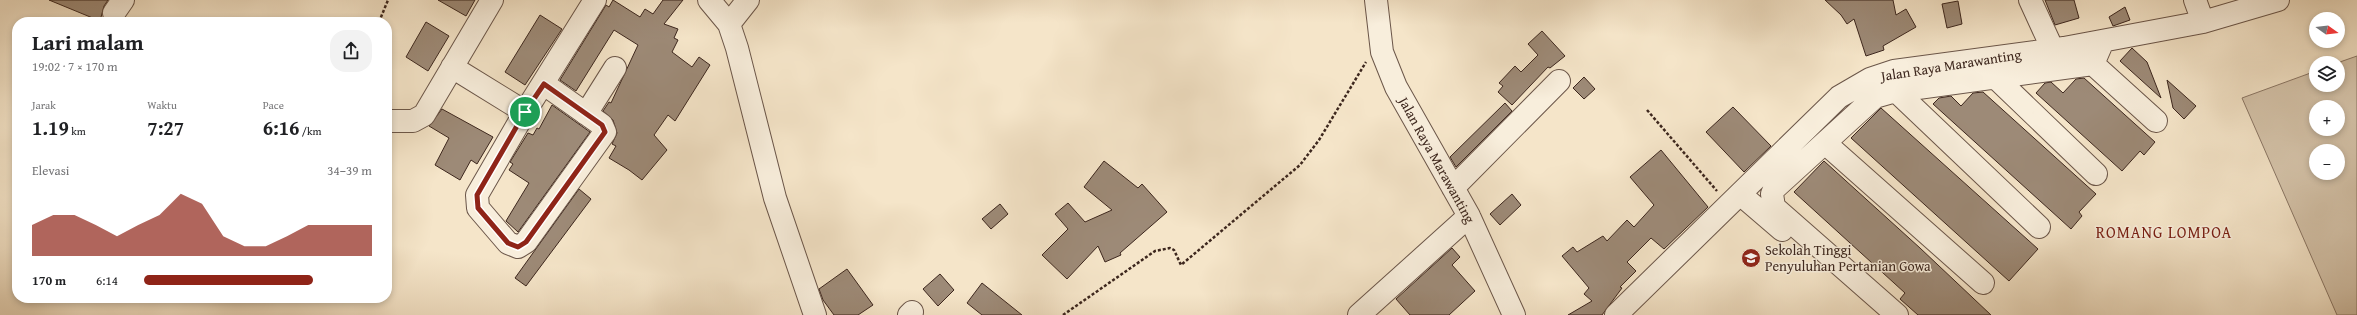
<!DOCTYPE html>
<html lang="id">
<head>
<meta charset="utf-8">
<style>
  :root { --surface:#fff; --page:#f2f2f2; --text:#202124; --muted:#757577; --accent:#8f2418 }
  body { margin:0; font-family:"Gentium Book Plus",serif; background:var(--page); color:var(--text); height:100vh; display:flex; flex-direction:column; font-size:15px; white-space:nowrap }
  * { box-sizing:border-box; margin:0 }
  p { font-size:13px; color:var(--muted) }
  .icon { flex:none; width:22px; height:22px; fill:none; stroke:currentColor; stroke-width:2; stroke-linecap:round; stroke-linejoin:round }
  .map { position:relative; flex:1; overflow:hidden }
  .side { position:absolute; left:12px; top:17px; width:380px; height:286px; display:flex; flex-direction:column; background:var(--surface); border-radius:16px; box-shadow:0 2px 6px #0003 }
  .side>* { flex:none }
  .needle { width:26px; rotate:104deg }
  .fabs { position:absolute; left:2309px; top:12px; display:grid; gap:8px }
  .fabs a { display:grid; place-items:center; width:36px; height:36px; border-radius:50%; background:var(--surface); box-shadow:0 2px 6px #0003; font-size:20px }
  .pin { position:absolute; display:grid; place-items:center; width:34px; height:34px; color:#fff; margin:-17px; border:2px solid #fff; border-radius:50%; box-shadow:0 1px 4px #0007 }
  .round { display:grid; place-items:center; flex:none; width:42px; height:42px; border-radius:16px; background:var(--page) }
  .head { display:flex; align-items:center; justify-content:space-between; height:68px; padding:0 20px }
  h1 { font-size:22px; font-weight:600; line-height:30px }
  .metrics { display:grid; grid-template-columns:repeat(3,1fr); gap:6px; height:68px; padding:4px 20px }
  .metrics div { display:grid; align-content:center }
  .metrics b { font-size:20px; font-weight:600 }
  .metrics small { font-size:11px; font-weight:400 }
  .metrics p { font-size:11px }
  .chart { height:112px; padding:8px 20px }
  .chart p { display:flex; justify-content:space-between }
  .chart svg { width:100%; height:72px; margin-top:4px; fill:var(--accent); opacity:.7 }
  ul { padding:0 20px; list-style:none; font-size:13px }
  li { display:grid; grid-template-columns:64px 48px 1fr; align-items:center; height:30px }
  li i { height:10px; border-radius:5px; background:var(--accent) }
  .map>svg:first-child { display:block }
  .green { fill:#d6c5ac; stroke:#8a7665; fill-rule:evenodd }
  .building { fill:#9d8a77; stroke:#3d271e }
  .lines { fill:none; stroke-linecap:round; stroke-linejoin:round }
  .minor-casing { stroke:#6b5649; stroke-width:24 }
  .path { stroke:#3d271e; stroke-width:2.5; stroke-dasharray:3 2; stroke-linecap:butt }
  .minor { stroke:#f8eedc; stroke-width:22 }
  .route-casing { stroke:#fff; stroke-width:8 }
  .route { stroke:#8f2418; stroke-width:5 }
  .labels { text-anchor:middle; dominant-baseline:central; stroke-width:3; stroke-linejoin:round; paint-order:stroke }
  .street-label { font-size:14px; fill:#3d271e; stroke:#f8eedc }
  .poi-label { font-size:14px; fill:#3d271e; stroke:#f8eedc; text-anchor:start }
  .quarter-label { font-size:16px; letter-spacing:1px; fill:#7a1f14; stroke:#f8eedc }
</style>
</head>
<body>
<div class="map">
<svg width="2357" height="315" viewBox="0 0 2357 315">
  <rect width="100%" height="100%" fill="#f5e5c9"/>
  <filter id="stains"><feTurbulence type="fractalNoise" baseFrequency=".005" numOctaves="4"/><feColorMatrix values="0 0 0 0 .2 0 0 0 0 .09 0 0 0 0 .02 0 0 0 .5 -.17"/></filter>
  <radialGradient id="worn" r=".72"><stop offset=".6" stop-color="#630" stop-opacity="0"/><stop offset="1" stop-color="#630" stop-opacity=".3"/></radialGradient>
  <!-- green -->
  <path class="green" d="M2357,56V315H2337L2242,98L2316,71V85H2338L2337,63ZM2316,107H2338V129H2316ZM2316,151H2338V173H2316Z"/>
  <!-- building -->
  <path class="building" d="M49,0H108L104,6L100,21Z
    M438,0H475L466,16Z
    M613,0L640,17L645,9L653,14L663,0H683L664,24L678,29L674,38L678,40L672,52L692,67L699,57L710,65L675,121L668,115L654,135L667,150L642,180L629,170L609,158L616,146L612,144L617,133L613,120L603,111L609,102L611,103L638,45L614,30L576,91L560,80L606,5L609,7Z
    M1825,0H1893L1896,15L1906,9L1916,27L1883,46L1884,50L1866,56L1854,19L1847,24L1841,15Z
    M2045,0H2074L2079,18L2055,25Z
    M1958,1L1962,24L1947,28L1942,4Z
    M2125,7L2130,20L2113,26L2109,17Z
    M540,15L562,29L525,85L505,72Z
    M426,22L449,36L428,71L406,57Z
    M1542,31L1565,56L1550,68L1548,67L1512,105L1498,92L1503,86L1499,83L1515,66L1521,72L1538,55L1528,44Z
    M2132,48L2147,62L2161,98L2120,61Z
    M1584,77L1595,89L1584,99L1573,88Z
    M2084,78L2155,142L2144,155L2140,151L2122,171L2036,93L2045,83L2051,82L2063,93L2076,79Z
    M2167,80L2196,106L2184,119L2173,108Z
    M1983,92L2096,194L2079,212L2082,216L2071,229L1933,104L1939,98L1951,96L1961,106L1973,93Z
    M1505,103L1512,111L1456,167L1450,157Z
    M552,105L590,132L518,232L506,221L529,183L509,170L513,164L510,162L528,133L533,135L537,128L539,129Z
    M1733,107L1771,146L1744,172L1706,132Z
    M1881,108L2038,249L2009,281L1851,138Z
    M442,109L493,137L477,164L471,160L460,180L435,165L449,138L429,126Z
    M1661,150L1708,207L1664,249L1651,238L1627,262L1636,271L1620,287L1622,288L1602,315H1568L1592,301L1584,294L1589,288L1562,256L1573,247L1577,252L1603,236L1607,241L1627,220L1634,227L1654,205L1630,177Z
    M1104,161L1138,188L1142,184L1167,212L1120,253L1121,255L1105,262L1098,246L1067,279L1042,255L1068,229L1055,214L1068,203L1085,222L1112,210L1084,187Z
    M1824,161L1920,248L1991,315H1918L1900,299L1905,293L1794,192Z
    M579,189L591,199L526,286L515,278Z
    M1512,194L1521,205L1500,225L1490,214Z
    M1000,204L1008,214L991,229L982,219Z
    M1452,248L1460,257L1452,265L1475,291L1449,315H1410L1396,299Z
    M847,269L873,305L858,315H834L823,300L819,289Z
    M940,274L954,290L938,306L923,289Z
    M982,283L1022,315H982L967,303Z"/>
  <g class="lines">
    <defs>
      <path id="minor" d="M709,0L729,24L737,48L775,198L815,315
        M1376,0L1382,52L1396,87L1469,216L1514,315
        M2030,0L2053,50
        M2195,0L2203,22
        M114,13L123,0
        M729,24L748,0
        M2093,64L2156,121
        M452,67L525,112
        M1995,77L2096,174
        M544,84L602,125L605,132L526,242L518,247L508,243L478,208L477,195L525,112L595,0
        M1896,91L2039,227
        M586,114L615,68
        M387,121H413L424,115L492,0
        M1825,143L1983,283
        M1453,188L1559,81
        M1740,194L1782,230
        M909,315L912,312
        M1359,315L1469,216
        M1616,315L1839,97L1870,79L1894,71L2064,48L2203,22L2278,0
        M1897,315L1774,207L1772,194L1774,189L1875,97L1896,91L2093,64L2103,41"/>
    </defs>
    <!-- minor casing -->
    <use href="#minor" class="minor-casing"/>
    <!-- path -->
    <path class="path" d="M379,22L388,0
      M1647,110L1717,191
      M1063,315L1155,251L1170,248L1174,250L1181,265L1300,165L1319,140L1366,62"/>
    <!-- minor -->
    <use href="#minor" class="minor"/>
  </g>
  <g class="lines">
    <defs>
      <path id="route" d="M544,84L602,125L605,132L526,242L518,247L508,243L478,208L477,195L525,112Z"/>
    </defs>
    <!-- route casing -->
    <use href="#route" class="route-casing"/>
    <!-- route -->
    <use href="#route" class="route"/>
  </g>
  <!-- icons -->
  <defs>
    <symbol id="university-disc" viewBox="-11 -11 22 22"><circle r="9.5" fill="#8f2418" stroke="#f8eedc"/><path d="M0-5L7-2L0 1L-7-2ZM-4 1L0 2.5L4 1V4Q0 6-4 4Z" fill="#fff"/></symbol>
  </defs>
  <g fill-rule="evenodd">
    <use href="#university-disc" x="1740" y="247" width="22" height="22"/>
  </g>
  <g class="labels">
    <!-- street labels -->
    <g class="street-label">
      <text transform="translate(1951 65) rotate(-9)">Jalan Raya Marawanting</text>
      <text transform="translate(1437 160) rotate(61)">Jalan Raya Marawanting</text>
    </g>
    <!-- poi labels -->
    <g class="poi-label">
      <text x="1765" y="250">Sekolah Tinggi<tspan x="1765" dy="16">Penyuluhan Pertanian Gowa</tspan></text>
    </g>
    <!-- quarter labels -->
    <g class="quarter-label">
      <text x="2164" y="232">ROMANG LOMPOA</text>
    </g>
  </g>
  <rect width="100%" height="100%" filter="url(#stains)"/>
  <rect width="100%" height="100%" fill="url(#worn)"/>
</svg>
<div class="fabs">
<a><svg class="needle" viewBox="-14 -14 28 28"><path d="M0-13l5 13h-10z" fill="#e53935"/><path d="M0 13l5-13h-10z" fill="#757577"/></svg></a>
<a><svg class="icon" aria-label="layers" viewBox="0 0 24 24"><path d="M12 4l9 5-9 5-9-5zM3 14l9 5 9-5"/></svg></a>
<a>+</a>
<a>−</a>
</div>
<div class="pin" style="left:525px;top:112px;background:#1e9e55"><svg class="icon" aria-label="arrive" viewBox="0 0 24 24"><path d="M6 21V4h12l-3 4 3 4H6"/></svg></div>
<section class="side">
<div class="head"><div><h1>Lari malam</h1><p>19:02 · 7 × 170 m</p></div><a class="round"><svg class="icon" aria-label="share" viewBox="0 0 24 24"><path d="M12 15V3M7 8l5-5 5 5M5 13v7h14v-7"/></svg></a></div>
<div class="metrics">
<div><p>Jarak</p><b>1.19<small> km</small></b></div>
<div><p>Waktu</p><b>7:27</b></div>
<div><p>Pace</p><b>6:16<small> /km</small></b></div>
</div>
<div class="chart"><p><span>Elevasi</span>34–39 m</p>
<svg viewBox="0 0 160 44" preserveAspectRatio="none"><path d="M0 44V25L10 19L20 19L30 25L40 32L50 25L60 19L70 6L80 12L90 32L100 38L110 38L120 32L130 25L140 25L150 25L160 25V44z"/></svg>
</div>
<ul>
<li><b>170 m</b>6:14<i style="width:74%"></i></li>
</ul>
</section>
</div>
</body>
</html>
